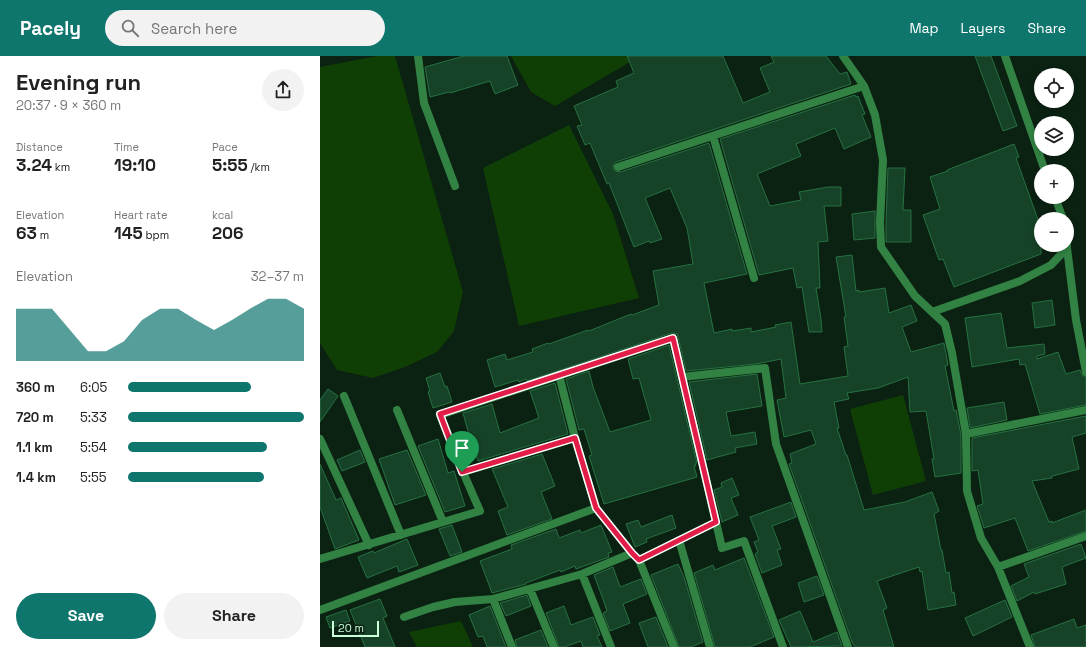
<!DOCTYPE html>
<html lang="en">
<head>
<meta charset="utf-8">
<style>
  :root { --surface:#fff; --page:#f2f2f2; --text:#222; --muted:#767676; --accent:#0f766e }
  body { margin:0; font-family:"Space Grotesk",sans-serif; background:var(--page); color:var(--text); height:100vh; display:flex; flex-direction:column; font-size:15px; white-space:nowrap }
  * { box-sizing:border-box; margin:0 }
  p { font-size:13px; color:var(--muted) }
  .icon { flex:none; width:22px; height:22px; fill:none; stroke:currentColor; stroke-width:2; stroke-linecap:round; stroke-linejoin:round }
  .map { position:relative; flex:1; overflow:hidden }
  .drawer { display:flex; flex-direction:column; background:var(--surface); width:320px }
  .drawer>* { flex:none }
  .controls { position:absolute; left:714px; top:12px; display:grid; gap:8px }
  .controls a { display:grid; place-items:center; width:40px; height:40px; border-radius:50%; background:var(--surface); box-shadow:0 2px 6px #0003; font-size:20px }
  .scale { position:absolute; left:12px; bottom:10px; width:47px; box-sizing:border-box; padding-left:4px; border:2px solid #caffd9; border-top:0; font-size:11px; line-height:14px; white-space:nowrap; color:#caffd9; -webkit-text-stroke:3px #0b2112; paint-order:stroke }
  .pin { position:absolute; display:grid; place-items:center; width:34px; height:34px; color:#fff; margin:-41px -17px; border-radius:50% 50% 50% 0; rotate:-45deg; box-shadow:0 0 4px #0007 }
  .pin .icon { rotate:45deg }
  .round { display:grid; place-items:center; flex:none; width:42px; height:42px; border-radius:21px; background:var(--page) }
  .head { display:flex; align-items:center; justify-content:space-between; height:68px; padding:0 16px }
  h1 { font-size:22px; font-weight:600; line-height:30px }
  .figures { display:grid; grid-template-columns:repeat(3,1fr); gap:6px; height:68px; padding:4px 16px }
  .figures div { display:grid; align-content:center }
  .figures b { font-size:17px; font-weight:600 }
  .figures small { font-size:11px; font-weight:400 }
  .figures p { font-size:11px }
  .chart { height:112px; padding:8px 16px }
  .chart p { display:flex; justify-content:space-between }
  .chart svg { width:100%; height:72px; margin-top:4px; fill:var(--accent); opacity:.7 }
  .cta { display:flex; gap:8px; margin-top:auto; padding:8px 16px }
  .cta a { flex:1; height:46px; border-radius:24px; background:var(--accent); color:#fff; font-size:16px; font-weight:600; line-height:46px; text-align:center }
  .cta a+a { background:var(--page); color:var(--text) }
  ul { padding:0 16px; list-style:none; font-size:13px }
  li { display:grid; grid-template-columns:64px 48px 1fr; align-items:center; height:30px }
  li i { height:10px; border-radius:5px; background:var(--accent) }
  header { display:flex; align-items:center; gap:24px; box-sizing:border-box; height:56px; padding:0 20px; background:var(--accent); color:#fff }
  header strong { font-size:19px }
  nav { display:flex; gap:22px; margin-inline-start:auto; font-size:14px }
  .search { width:280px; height:36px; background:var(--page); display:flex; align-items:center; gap:10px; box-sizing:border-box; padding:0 14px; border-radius:22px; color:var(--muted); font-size:15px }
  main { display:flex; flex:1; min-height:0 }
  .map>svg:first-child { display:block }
  .water { fill:#103f05 }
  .building { fill:#164327; stroke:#267141 }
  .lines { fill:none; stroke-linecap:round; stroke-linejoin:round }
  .street { stroke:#328343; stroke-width:8 }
  .route-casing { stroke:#fff; stroke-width:8 }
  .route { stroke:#e11d48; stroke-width:5 }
</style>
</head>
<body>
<header>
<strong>Pacely</strong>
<div class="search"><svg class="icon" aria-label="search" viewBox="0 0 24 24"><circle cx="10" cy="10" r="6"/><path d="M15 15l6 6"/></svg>Search here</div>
<nav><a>Map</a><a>Layers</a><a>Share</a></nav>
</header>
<main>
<section class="drawer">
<div class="head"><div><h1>Evening run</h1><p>20:37 · 9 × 360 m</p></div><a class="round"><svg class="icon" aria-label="share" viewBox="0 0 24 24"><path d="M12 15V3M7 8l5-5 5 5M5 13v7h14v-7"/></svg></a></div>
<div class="figures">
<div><p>Distance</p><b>3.24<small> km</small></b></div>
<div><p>Time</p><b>19:10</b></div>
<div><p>Pace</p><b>5:55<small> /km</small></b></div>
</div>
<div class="figures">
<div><p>Elevation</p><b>63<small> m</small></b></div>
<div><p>Heart rate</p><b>145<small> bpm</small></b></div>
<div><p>kcal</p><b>206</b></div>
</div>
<div class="chart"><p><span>Elevation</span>32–37 m</p>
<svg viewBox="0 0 160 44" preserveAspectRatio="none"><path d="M0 44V12L10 12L20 12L30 25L40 38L50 38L60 32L70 19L80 12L90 12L100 19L110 25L120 19L130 12L140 6L150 6L160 12V44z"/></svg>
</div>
<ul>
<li><b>360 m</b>6:05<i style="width:70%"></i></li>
<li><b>720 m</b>5:33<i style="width:100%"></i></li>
<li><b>1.1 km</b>5:54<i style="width:79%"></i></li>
<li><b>1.4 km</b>5:55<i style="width:77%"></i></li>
</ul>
<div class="cta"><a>Save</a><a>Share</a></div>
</section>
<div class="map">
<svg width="766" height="591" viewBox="0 0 766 591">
  <rect width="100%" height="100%" fill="#0b2112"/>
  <!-- water -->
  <path class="water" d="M57,0H75L143,236L134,275L117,296L85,311L53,322L17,314L0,287V11Z
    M191,0H314L315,3L235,50L211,36Z
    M249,69L293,158L319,242L199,270L163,112Z
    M583,339L606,425L553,439L530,353Z
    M141,565L153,591H97L89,576Z"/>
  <!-- building -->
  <path class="building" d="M144,0H187L198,29L175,38L170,25L130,37L129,36L110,41L105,11Z
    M307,0H403L423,47L450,36L440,12L454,6L451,0H506L520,18L527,16L531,28L296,106L294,108L293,112L295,115L300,116L389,87L427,218L384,227L394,277L412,273V275L431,272V276L456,271L455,269L471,266L480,328L528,320L524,291L528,290L524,261H526L516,201L532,199L536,235L539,234V236L565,232L569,257L591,249L597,265L582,271L591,296L624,287L628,309L625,310L634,355L636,354L641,379V417L615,421L612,403H614L606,355L590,356L588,321L558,332L527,337L529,343L514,346L519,372H517L526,399H527L544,454L585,446L612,436L619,455L614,458L621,494H622L626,517L629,516L632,537L634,536L636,549L608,554L602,515L600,516L599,511L557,525L567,552L563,554L574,591H535L532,586L469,408L472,407L470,398L496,388L491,374L464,381L457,344L466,342L461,303L436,308L366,315L358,281L357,278L352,277L207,325L206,323L199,326L198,324L175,331L167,304L185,298L187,304L213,296L212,293L228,287L229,288L268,274L269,275L311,258L312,259L339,249L333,215L373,208L367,172L350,132L325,142L342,183L330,187L329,185L314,191L289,127L287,128L270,87L265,89L257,70L262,69L254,50L298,31L296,25L314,17Z
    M655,0H671L697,70L683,75Z
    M535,39L536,41L538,40L545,58L542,59L551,81L524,93L515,72L476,88L481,100L437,118L450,150L481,144L479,136L508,131H521V150H504L508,185L498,186L500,232H496L501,263L502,276H489L482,231L477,232L473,212L439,219L400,83Z
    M694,88L699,101L696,102L721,172V198L634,231L623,203L619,204L603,159L620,153L610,121L628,115L627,114Z
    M568,112H585L583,154H591V186H566V166Z
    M555,155V182L534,184L532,158Z
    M732,244L735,269L715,272L712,247Z
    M681,257L687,292L724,288L725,298L717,300V303L738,296L746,318L760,314L762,319L766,321V349L720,358L705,308L700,309L699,303L652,311L645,262Z
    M349,289L377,407L375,408L376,410H374L377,421L284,448L269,400L272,399L264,373L259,374L246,323L269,315L273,331L290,376L331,364L319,322L313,323L308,303Z
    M120,317L125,331L127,330L132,346L113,352L108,336L110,335L106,322Z
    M437,318L442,350L406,356L411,380L435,376L437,388L415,392L416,396L387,404L369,326Z
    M235,327L248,378L158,405L151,386L143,357L172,348L180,377L219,362L210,335Z
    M8,333L18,340L0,366V344Z
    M684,346L687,364L650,372L647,352Z
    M766,360V377L752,381L759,413L732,420V422L712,425L729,466L732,465V467L766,454V475L708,495L695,462L664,472L657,450L663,448L658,414L652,415V382Z
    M118,383L128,417L134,415L145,450L125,456L98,390Z
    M40,394L45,406L22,415L17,404Z
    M87,394L106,439L75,449L59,403Z
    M222,398L235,430L221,436L232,463L187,479L178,455L188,451L172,413Z
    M0,408L16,444L21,442L39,484L15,493L0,451Z
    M412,422L419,439L411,442L418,459L402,466L394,434L402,431L401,427Z
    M471,446L476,461L452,470L461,493L457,494L462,509L442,517L435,498L438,496L434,486L439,484L430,461Z
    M352,459L356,472L326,483L327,486L315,491L306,468L318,464L321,471Z
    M132,469L142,496L130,500L119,473Z
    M281,469L292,496L288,497L289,501L256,513L255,510L241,516L240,514L206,527V528L172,537L160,505L192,493L191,489L236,473L239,482L260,474L261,477Z
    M87,483L98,509L79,516L77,510L47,522L38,501L53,495L54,497Z
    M761,488L766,502L742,511L746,528L715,538L714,536L697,545L691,530L709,521L704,508Z
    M424,502L454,581L430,591H395L374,517L393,509L395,514Z
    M358,508L364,521L383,586L371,591H359L331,519Z
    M293,511L300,531L321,523L327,538L303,548L310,567L290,575L283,557L287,555L284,546L274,519Z
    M497,520L504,539L484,546L478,527Z
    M207,539L211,550L186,560L180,547Z
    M60,543L67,560L63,562L75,591H45L30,554Z
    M685,544L692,561L653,580L645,562Z
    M170,550L186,591H167L163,580L158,581L149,559Z
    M244,550L251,569L273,561L280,579L277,580L282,591H263L261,585L244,591H239L226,557Z
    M26,554L30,565L10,572L6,561Z
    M480,555L493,586L517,576L522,590L471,591L459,564Z
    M336,561L348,591H328L319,567Z
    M754,563L757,572L766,569V591H715L711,579Z
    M221,574L228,591H197L195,584Z"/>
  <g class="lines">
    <!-- street -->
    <path class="street" d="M98,0L104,47L135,130
      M523,0L544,30L555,59L563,104L560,166L561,191L595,240L625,268L632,297L646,378L647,435L661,482L678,511L710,591
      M685,0L725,115
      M393,80L434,222
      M298,111L544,30
      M735,141L743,163
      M747,174V186
      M747,192L756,264L766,316
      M612,256L700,225L731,209L747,192V189
      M239,319L255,382L276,452L312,497L319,504
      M362,321L445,312L456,388L528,591
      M24,340L81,479
      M77,354L123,466
      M646,378L766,354
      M0,383L49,489
      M143,416L255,382
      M359,484L390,591
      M0,503L160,455L143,416L120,359L353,282L402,492L424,485L463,591
      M678,511L766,480
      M262,518L291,591
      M210,533L234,591
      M173,543L192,591
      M0,554L276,452
      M84,561L113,551L135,546L173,543L262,518L312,497
      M354,591L319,504L396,466"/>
  </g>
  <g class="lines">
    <defs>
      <path id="route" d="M353,282L396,466L319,504L312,497L276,452L255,382L142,416L120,358Z"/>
    </defs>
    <!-- route casing -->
    <use href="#route" class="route-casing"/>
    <!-- route -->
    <use href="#route" class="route"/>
  </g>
</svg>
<div class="controls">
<a><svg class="icon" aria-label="locate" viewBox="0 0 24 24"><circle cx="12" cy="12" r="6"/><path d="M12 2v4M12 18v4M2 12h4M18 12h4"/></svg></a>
<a><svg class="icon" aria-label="layers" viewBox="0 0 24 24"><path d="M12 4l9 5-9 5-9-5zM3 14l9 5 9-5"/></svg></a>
<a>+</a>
<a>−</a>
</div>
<div class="scale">20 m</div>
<div class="pin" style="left:142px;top:416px;background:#1e9e55"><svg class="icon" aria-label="arrive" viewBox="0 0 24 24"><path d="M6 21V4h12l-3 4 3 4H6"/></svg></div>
</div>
</main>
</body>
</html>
